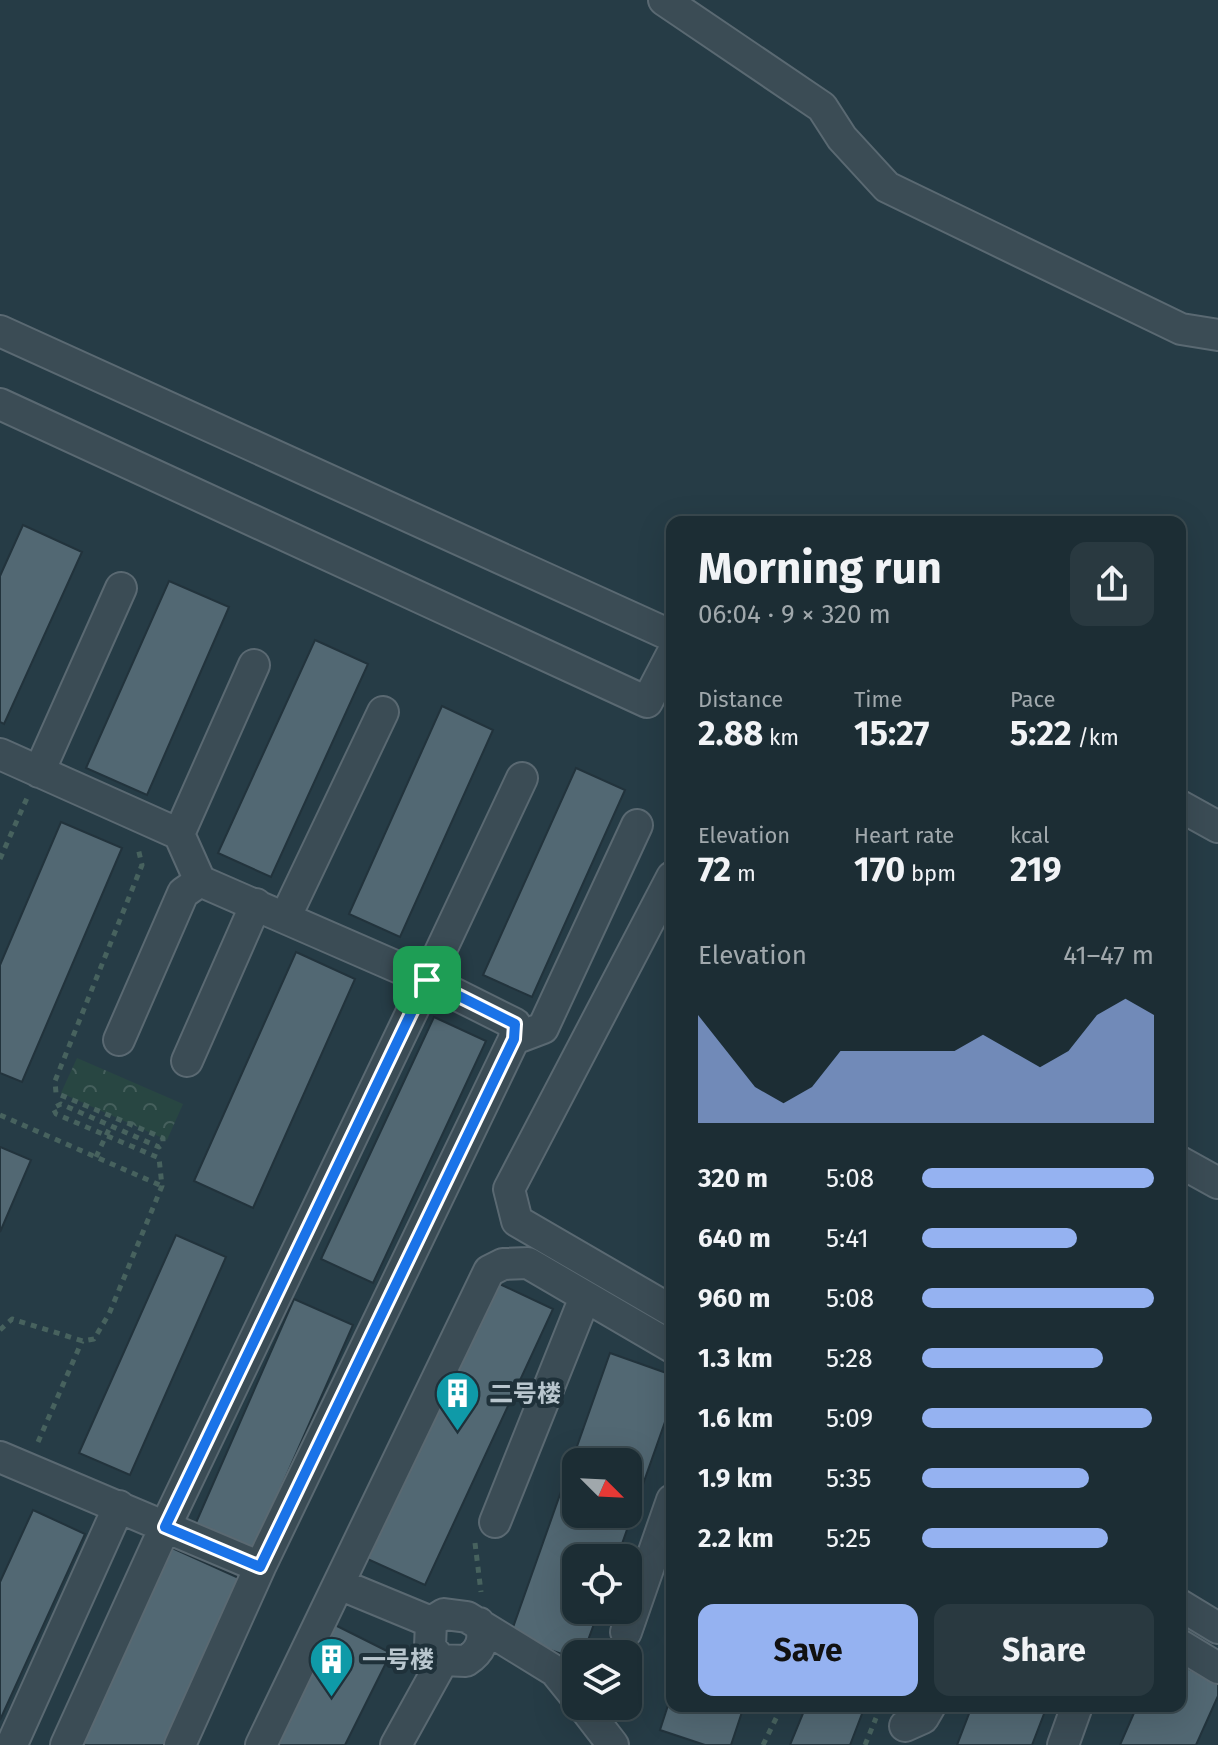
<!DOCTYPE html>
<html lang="en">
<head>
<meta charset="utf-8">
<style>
  :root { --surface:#1c2d34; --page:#293940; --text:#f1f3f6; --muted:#a0a8ac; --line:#3a494f; --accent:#95b2f1 }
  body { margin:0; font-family:"Fira Sans","Noto Sans SC",sans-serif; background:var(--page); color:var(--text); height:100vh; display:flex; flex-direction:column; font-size:30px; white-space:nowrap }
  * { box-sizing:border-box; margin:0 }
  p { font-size:26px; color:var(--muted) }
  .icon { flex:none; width:44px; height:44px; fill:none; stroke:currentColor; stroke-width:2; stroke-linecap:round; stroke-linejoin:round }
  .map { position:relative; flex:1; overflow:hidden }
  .side { position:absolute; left:666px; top:516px; width:520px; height:1196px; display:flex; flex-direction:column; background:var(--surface); border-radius:16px; box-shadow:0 8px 32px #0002,0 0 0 2px var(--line) }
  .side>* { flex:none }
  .needle { width:52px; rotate:114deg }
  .controls { position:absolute; left:562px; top:1448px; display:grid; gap:16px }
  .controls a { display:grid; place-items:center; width:80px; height:80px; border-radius:16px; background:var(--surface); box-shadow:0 8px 32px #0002,0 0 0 2px var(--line); font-size:40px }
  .pin { position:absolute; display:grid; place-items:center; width:68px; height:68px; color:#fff; margin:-34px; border-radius:16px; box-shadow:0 4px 12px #0006 }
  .round { display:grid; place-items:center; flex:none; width:84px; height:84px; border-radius:16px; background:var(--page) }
  .summary { display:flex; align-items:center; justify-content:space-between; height:136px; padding:0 32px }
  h1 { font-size:44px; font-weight:700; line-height:60px }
  .stats { display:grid; grid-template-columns:repeat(3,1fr); gap:12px; height:136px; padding:8px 32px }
  .stats div { display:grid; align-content:center }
  .stats b { font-size:34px; font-weight:700 }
  .stats small { font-size:22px; font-weight:400 }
  .stats p { font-size:22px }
  .chart { height:224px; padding:16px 32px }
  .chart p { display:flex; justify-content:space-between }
  .chart svg { width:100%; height:144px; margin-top:8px; fill:var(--accent); opacity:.7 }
  .action { display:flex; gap:16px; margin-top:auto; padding:16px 32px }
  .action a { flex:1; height:92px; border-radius:16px; background:var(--accent); color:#111; font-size:32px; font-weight:700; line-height:92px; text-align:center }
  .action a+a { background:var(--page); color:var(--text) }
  ul { padding:0 32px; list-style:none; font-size:26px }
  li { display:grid; grid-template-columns:128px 96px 1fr; align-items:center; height:60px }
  li i { height:20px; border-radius:10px; background:var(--accent) }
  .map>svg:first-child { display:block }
  .park { fill:url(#park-crowns) }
  .building { fill:#526873; stroke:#22333c; stroke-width:2; fill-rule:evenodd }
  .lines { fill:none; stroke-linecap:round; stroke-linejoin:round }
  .street-casing { stroke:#5a6972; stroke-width:34 }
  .path { stroke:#47625e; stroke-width:5; stroke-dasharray:6 6; stroke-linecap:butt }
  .street { stroke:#3b4c55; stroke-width:30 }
  .route-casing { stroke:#fff; stroke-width:16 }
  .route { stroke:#1a73e8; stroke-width:10 }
  .labels { text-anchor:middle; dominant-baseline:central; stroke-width:8; stroke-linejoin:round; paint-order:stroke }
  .poi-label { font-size:24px; font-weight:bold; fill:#b9c6ce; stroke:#1f313a; text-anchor:start }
</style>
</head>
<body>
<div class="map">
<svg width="1218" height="1745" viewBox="0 0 1218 1745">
  <defs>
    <pattern id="park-crowns" width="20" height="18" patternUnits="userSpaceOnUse" patternTransform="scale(2)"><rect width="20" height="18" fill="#284642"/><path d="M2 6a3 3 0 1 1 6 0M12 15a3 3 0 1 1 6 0" fill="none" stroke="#455f5c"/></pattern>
  </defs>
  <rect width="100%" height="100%" fill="#263c46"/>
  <!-- park -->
  <path class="park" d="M77,1058L183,1104L167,1140L61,1093Z"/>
  <!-- building -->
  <path class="building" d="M23,525L82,552L4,724L0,722V576Z
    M169,581L229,607L147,795L86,768Z
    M315,640L368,664L271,877L218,853Z
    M442,706L493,730L400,937L349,914Z
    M576,768L625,790L532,997L483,975Z
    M61,822L122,848L22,1082L0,1073V965Z
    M296,952L355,979L253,1208L194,1181Z
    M434,1017L486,1041L373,1283L321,1259Z
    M0,1147L31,1160L0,1232Z
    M176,1235L226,1257L130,1475L79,1453Z
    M491,1280L553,1309L425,1585L363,1557Z
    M294,1299L353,1325L253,1551L195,1525Z
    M610,1353L672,1375V1402L617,1558H576V1610H599L583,1654H576V1659L510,1636ZM576,1462H628V1514H576Z
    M33,1510L85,1534L0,1720V1582Z
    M170,1547L241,1579L166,1745H80Z
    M331,1623L391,1653L345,1745H271Z
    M1180,1665L1218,1682V1696L1196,1745H1120L1137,1706H1180Z
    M672,1693V1706H744L731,1745H705L660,1730Z
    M806,1706H865L850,1745H790Z
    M972,1706H1047L1032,1745H957Z"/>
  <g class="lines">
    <defs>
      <path id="street" d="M664,0L822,107L842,138L887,187L1181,329L1218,335
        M0,331L672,636
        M0,404L647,702L672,654
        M0,754L179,834L200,881L427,980L165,1527L66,1745
        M39,772L121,588
        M1180,806L1218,827
        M179,834L254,665
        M672,877L509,1189L517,1221L672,1311
        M286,916L383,712
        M514,1039L515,1024L427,980L522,778
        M119,1040L183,893L200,881
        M187,1061L256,904
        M1180,1162L1218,1183
        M0,1457L260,1567L514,1039L543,1028L637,825
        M495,1522L585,1297
        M339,1584L431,1622
        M1180,1605L1218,1628
        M479,1623C487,1639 480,1652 466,1661L441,1660L430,1647L431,1622L444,1614L467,1617L555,1671L576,1697
        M626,1632L672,1500
        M1180,1645L1218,1668
        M583,1706L613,1745
        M905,1726L923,1718L930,1706
        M13,1742L119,1506
        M180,1745L260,1567
        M261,1745L489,1271L503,1264L528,1263L672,1347
        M396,1745L443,1660
        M1063,1745L1077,1706"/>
    </defs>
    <!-- street casing -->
    <use href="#street" class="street-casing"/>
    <!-- path -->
    <path class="path" d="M0,859L27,798
      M0,1115L162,1186
      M96,1157L111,1125
      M0,1330L12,1319L83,1341L94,1339L109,1314L162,1186L159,1158L56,1114L53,1108L61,1104L159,1147L163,1144V1138L56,1093L55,1081L142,865L138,848
      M38,1442L82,1341
      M475,1543L481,1592
      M763,1745L782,1706
      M865,1745L876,1718"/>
    <!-- street -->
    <use href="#street" class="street"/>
  </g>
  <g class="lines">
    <defs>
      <path id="route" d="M427,980L515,1024L514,1039L260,1567L165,1527Z"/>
    </defs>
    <!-- route casing -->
    <use href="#route" class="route-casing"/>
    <!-- route -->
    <use href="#route" class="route"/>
  </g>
  <!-- icons -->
  <defs>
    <symbol id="building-pin" viewBox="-11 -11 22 30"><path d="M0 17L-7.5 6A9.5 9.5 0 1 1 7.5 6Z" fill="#0f9aa8" stroke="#1f313a"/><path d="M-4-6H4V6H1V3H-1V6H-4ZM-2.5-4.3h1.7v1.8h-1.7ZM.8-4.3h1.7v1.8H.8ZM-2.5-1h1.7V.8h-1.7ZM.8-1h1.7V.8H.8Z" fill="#fff"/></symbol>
  </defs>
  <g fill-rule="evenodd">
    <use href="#building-pin" x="432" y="1368" width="51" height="69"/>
    <use href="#building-pin" x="306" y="1634" width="51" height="69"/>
  </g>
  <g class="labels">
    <!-- poi labels -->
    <g class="poi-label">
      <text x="489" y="1394">二号楼</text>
      <text x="362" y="1660">一号楼</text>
    </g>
  </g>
</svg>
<div class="controls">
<a><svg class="needle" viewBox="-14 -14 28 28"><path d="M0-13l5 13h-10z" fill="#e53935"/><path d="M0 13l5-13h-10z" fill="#a0a8ac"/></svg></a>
<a><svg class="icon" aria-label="locate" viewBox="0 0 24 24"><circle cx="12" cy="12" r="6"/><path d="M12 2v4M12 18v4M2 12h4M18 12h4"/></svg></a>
<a><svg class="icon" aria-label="layers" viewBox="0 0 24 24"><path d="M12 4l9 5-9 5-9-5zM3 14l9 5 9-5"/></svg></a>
</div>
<div class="pin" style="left:427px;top:980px;background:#1e9e55"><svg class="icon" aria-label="arrive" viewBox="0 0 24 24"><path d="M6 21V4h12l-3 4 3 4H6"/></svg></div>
<section class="side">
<div class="summary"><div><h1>Morning run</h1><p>06:04 · 9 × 320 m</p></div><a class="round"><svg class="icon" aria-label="share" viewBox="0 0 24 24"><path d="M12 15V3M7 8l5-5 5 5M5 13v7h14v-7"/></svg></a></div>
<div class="stats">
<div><p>Distance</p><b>2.88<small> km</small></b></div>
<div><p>Time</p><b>15:27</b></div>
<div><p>Pace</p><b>5:22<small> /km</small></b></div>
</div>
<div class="stats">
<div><p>Elevation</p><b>72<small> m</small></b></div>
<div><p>Heart rate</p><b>170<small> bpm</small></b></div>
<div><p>kcal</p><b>219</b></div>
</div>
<div class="chart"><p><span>Elevation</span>41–47 m</p>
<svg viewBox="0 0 160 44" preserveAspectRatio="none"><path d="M0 44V11L10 22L20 33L30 38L40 33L50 22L60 22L70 22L80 22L90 22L100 17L110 22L120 27L130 22L140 11L150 6L160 11V44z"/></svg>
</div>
<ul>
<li><b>320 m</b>5:08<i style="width:100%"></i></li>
<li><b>640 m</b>5:41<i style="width:67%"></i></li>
<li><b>960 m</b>5:08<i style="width:100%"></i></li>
<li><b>1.3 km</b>5:28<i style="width:78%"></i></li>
<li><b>1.6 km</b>5:09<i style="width:99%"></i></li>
<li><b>1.9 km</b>5:35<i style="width:72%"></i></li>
<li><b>2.2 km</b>5:25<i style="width:80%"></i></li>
</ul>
<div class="action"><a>Save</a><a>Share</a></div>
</section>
</div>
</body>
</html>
